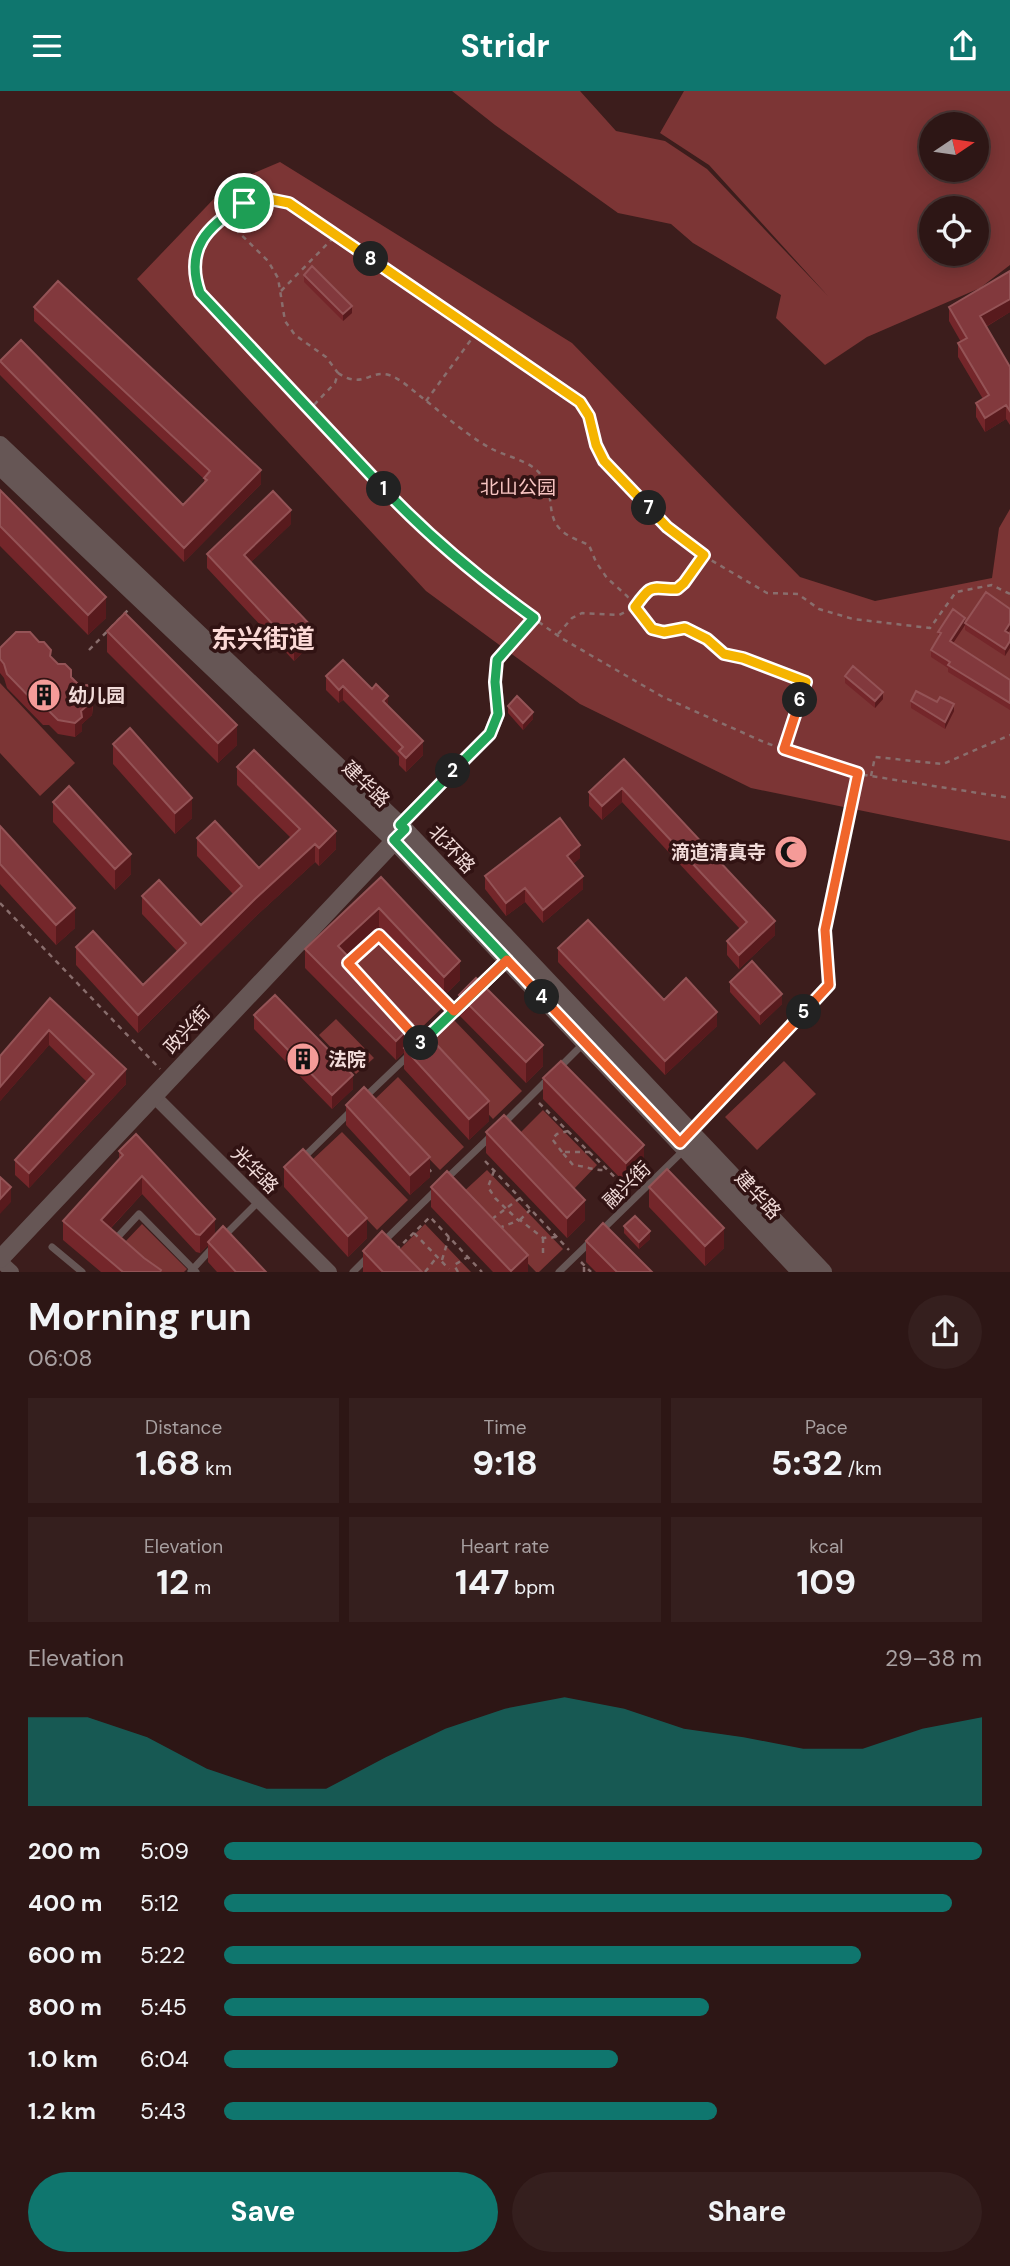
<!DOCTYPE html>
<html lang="en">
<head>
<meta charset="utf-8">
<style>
  :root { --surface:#2d1615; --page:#351f1e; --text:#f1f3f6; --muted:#a79fa0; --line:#483534; --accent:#0f766e }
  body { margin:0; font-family:"DM Sans","Noto Sans SC",sans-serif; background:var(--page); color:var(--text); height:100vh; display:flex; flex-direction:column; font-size:26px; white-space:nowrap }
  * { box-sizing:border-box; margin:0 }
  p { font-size:23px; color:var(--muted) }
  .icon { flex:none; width:38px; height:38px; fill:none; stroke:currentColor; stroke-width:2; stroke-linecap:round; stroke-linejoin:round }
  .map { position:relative; height:1181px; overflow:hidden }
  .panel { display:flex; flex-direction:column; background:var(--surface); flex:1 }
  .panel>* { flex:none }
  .needle { width:46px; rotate:77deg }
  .tools { position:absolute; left:919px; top:21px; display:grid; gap:14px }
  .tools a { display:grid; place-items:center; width:70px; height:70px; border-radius:50%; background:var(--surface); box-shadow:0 4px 18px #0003,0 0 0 2px var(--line); font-size:35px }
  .pin { position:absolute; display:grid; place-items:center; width:60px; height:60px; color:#fff; margin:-30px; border:4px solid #fff; border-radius:50%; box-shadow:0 2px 7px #0007 }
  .km { position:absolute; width:35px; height:35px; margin:-18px; border-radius:50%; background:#222; color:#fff; font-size:19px; line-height:35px; text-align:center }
  .round { display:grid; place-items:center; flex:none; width:74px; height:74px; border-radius:37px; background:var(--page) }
  .overview { display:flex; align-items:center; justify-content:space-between; height:119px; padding:0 28px }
  h1 { font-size:38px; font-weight:700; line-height:52px }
  .metrics { display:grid; grid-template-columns:repeat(3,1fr); gap:10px; height:119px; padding:7px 28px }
  .metrics div { display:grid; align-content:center; border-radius:0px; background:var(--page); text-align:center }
  .metrics b { font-size:35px; font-weight:700 }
  .metrics small { font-size:19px; font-weight:400 }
  .metrics p { font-size:19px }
  .chart { height:196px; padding:14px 28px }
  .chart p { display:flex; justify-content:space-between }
  .chart svg { width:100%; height:126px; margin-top:7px; fill:var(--accent); opacity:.7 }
  .action { display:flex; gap:14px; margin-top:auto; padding:14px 28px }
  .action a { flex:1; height:80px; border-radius:42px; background:var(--accent); color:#fff; font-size:28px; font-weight:700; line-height:80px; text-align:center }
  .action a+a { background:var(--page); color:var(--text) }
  ul { padding:0 28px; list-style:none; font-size:23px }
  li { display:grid; grid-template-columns:112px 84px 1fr; align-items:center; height:52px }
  li i { height:18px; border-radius:9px; background:var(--accent) }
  header { display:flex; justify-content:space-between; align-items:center; height:91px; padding:0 28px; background:var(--accent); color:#fff; font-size:32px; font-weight:700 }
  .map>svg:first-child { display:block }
  .green { fill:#7c3535; fill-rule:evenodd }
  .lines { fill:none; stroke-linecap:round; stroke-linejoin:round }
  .path { stroke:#896e6d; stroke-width:2.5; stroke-dasharray:5 5; stroke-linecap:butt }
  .service { stroke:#665655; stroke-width:7 }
  .minor { stroke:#665655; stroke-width:14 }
  .tertiary { stroke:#665655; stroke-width:18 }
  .wall { fill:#74262a }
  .shaded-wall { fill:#581a1d }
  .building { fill:#82393d; stroke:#945356; stroke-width:2 }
  .split-1-casing { stroke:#fff; stroke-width:14 }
  .split-2-casing { stroke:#fff; stroke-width:14 }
  .split-3-casing { stroke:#fff; stroke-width:14 }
  .split-4-casing { stroke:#fff; stroke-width:14 }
  .split-5-casing { stroke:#fff; stroke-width:14 }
  .split-6-casing { stroke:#fff; stroke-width:14 }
  .split-7-casing { stroke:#fff; stroke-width:14 }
  .split-8-casing { stroke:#fff; stroke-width:14 }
  .split-9-casing { stroke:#fff; stroke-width:14 }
  .split-1 { stroke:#22a559; stroke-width:9 }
  .split-2 { stroke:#22a559; stroke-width:9 }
  .split-3 { stroke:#22a559; stroke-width:9 }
  .split-4 { stroke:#f0652b; stroke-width:9 }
  .split-5 { stroke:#f0652b; stroke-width:9 }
  .split-6 { stroke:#f0652b; stroke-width:9 }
  .split-7 { stroke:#f5b400; stroke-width:9 }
  .split-8 { stroke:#f5b400; stroke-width:9 }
  .split-9 { stroke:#f5b400; stroke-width:9 }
  .labels { text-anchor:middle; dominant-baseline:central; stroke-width:7; stroke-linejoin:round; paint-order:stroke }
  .park-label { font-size:19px; fill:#f8c5c2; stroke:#311313 }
  .poi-label { font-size:19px; font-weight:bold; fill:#f2dcda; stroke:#311313; text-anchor:start }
  .street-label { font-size:19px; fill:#f2dcda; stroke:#311313 }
  .district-label { font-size:26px; font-weight:bold; fill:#fad8d5; stroke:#311313 }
</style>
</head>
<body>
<header><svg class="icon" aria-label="menu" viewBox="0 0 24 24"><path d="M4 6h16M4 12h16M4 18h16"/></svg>Stridr<svg class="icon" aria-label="share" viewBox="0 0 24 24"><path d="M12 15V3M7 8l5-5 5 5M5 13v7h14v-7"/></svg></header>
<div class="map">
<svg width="1010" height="1181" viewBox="0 0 1010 1181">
  <rect width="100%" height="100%" fill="#3c1d1c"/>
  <!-- green -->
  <path class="green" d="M452,0H580L616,40L665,50L707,78L828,205L709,74L660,42L684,0H1010V174L980,197L867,246L825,274L776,227L781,204L693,152L671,133L618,122L495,34ZM931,33H976V79H931ZM931,117H976V163H931Z
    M280,71L572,252L800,486L875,510L992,487L999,437L1010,418V750L751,697L580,613L426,500L137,188L228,93Z
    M0,592L75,672L40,705L0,662Z
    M380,850L442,917L419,939L356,872Z
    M336,928L374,967L356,983L319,944Z
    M454,929L522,1000L493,1028L425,956Z
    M784,970L816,1003L757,1059L725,1026Z
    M398,986L464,1056L440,1079L373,1010Z
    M543,1019L597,1074L572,1100L517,1045Z
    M342,1041L408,1109L377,1139L311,1070Z
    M487,1079L563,1158L539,1181H536L461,1103Z
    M142,1133L187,1178L184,1181H156L124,1152Z
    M425,1133L471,1181H418L398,1160Z"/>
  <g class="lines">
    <!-- path -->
    <path class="path" d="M218,129L229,132L268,170L278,187L285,230L295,244L326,266L338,282L335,292L310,318
      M281,200L335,145
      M338,282C363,299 370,278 389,284C401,288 411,298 420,305C442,322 465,343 490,357C503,364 522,368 534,377C559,397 543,422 561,439C568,446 580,450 589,454L596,471L607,487L627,505L652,538L664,541L685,537L707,548L724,563L743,567L806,591L784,658
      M426,310L476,242
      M1010,503L992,494L956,501L930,537L853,528L819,518L798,503L767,502L709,468L667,436L604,370L596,354L589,325L580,311L289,112C274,109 260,107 246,111C212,122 181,169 200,202C204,208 210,213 215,218L415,431L492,497L561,547L663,606L766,652L858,683L1010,707
      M558,543L572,527L582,522L619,524L635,516L646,500L656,495L677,498L684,492L704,464
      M89,559L130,517
      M495,580L497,569L534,527
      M871,685L875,666L943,673L1010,644
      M0,812L160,978
      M349,871L379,844L446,913
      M820,903L829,894L825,840L858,683
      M539,1012L628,1099
      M562,1061L552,1048L557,1043L568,1040
      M590,1061H562L573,1074C585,1075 595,1080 607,1079
      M485,1070L569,1159
      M428,1077L434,1084
      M494,1080L488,1096L495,1107L518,1129
      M492,1128L520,1107
      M520,1129L530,1119
      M499,1137L520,1129L543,1147L558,1146
      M414,1142L449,1178
      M396,1159L430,1126L482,1181
      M543,1162V1147
      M442,1169L449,1146
      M581,1171L591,1181
      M425,1181L437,1166
      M458,1181L454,1174L468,1166
      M584,1181V1174"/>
    <!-- service -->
    <path class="service" d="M477,897L507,869
      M422,951L464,911
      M559,977L585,951
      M364,1007L409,964
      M502,1034L548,988
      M302,1068L351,1020
      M444,1090L491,1045
      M600,1141L684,1059
      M222,1147L259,1110
      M113,1151L139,1123L196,1181
      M382,1152L436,1099
      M52,1156L82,1181
      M191,1180L214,1155
      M353,1181L369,1165
      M559,1181L591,1150"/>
    <!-- minor -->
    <path class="minor" d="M400,734L490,643L498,623L495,591
      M154,1005L330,1181
      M684,1048L812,912
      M0,1170L12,1181"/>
    <!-- tertiary -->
    <path class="tertiary" d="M0,354L405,739L823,1181
      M0,375L394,749L801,1181
      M0,1168L401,743"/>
  </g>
  <!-- wall -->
  <path class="wall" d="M1010,180V221L986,236L1010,276V334L1006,328L985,341L976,326V312L983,308L958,266V252L961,251L949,230V216Z
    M304,184L352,222L343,230L304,191Z
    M34,216L261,393L184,471L0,284V270L183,414L204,392V388L34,230Z
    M0,399L106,527L88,544L0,455Z
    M291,433L251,471L313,551L294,570L207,477V463Z
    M965,531L1010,539L1008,542L1005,565L965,539V534L953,552L1010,589V619L948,581V577L931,566V559L938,547V541Z
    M107,540L237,654L218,672L107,561Z
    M0,557L51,567L71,587L93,616L92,624L82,633V640L75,646L58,643L49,634H43L7,597L4,587L0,582Z
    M326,585L388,615L423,664L406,681L399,674V666L343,609L339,612L326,599Z
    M845,585L883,608L875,617L845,592Z
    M911,610L954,620L945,638L911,617Z
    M508,615L533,628L523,639L508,622Z
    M113,653L192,727L175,743L113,673Z
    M624,668L775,844L739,878L727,864V850L740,838L622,711L602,729L589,715V701Z
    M237,676L336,758L319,775L315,771L255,826L138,942L76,874V856L143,894L177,860L142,823V805L201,834L233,803L197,765V747L259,777L291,747L237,694Z
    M53,711L131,783L115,799L53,731Z
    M0,735L75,837L56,854L0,793Z
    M580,767L573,773L583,798L543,832L525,811L506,825L485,798V785Z
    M381,786L460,889L444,905L379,836L348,865L413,948L489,1030L469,1049L404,978V961L396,969L305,877V858Z
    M558,857L717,935L665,984L558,871Z
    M730,891L782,913L760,934L730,901Z
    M459,904L543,975L526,992L459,924Z
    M50,907L126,993L29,1097L15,1084V1069L87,991L49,954L0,1010V965Z
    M254,924L353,998L332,1018L254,938Z
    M543,987L644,1075L626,1093L543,1008Z
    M346,1014L430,1086L410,1104L346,1034Z
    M486,1041L585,1129L567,1147L486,1062Z
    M119,1060L215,1144L266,1181H217L208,1171V1154L200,1162L196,1161L142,1103L111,1137L144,1167L161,1181H101L63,1149V1130L119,1069Z
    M284,1076L367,1147L348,1166L284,1096Z
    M431,1096L528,1181H493L431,1116Z
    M649,1096L724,1157L705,1175L649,1116Z
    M624,1135L650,1148L639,1158L624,1142Z
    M586,1150L652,1181H596L586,1171Z
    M363,1160L422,1181H363Z"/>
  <!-- shaded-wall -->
  <path class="shaded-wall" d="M1010,208V221L980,239V225Z
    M352,215V222L343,230V223Z
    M1006,314V328L985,341V327Z
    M261,379V393L184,471V457Z
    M291,419V433L244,478V464Z
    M106,506V527L88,544V524Z
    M965,527V534L950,557V550Z
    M1010,532V539L1005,547V540Z
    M313,537V551L294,570V556Z
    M1010,550V557L1005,565V558Z
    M343,595V609L339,612V599Z
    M883,601V608L875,617V610Z
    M93,602L92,624L82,633V640L75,646V632L81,620Z
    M388,605V619L383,610Z
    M954,613V620L945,638V631Z
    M533,621V628L523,639V632Z
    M237,634V654L218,672V652Z
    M423,650V664L406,681V667Z
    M622,697V711L602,729V715Z
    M192,707V727L175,743V722Z
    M336,740V758L319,775V757Z
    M315,753V771L255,826L138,942V924L255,808Z
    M580,754V767L567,778V765Z
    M131,763V783L115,799V778Z
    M583,785V798L543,832V819Z
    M525,797V811L506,825V812Z
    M75,817V837L56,854V834Z
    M379,817V836L338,874V855Z
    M775,830V844L739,878V864Z
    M460,870V889L444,905V886Z
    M782,903V913L760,934V923Z
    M717,921V935L665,984V970Z
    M413,933V952L404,957V961L396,969V950Z
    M49,939V954L0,1010V996Z
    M543,954V975L526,992V971Z
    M126,978V993L29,1097V1082Z
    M353,984V998L332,1018V1004Z
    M489,1010V1030L469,1049V1028Z
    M644,1054V1075L626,1093V1072Z
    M430,1066V1086L410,1104V1084Z
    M142,1085V1103L101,1147V1129Z
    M11,1096V1111L0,1123V1108Z
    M585,1109V1129L567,1147V1127Z
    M367,1127V1147L348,1166V1145Z
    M215,1128V1147L208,1151V1154L200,1162V1144Z
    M724,1137V1157L705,1175V1155Z
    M650,1140V1148L639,1158V1151Z
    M528,1164V1181H511V1180Z"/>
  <!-- building -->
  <path class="building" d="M312,175L352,215L343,223L304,184Z
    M1010,180V208L980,225L1010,276V320L1006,314L985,327L976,312L989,304L958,252L967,247L949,216Z
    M58,190L261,379L184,457L0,270L21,249L183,414L207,389L204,387L210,380L34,216Z
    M0,399L106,506L88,524L0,435Z
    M273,400L291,419L244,464L313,537L294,556L207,463Z
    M986,501L1010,518V532L1005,540L1010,543V550L1005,558L965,532Z
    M953,518L965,527L950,550L1010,589V612L948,574L950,571L931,559L941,542L938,541Z
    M125,522L237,634L218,652L107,540Z
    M16,541H30L39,551H44L51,559L50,565L58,573H65L71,579V586L80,595L87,594L93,602L92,610L81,620L82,626L75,632L58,629L49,620H43L7,583L4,573L0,568V557Z
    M343,569L372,598L376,593L388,605L383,610L423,650L406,667L399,660L403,656L343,595L339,599L326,585Z
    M853,575L883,601L875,610L845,585Z
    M916,600L937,611L940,606L954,613L945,631L911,610Z
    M517,605L533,621L523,632L508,615Z
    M130,637L192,707L175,722L113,653Z
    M254,659L336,740L319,757L315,753L255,808L138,924L76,856L93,840L143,894L186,852L142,805L159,789L201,834L242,795L197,747L215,730L259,777L300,738L237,676Z
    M624,668L775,830L739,864L727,850L747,831L622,697L602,715L589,701Z
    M69,695L131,763L115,778L53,711Z
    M560,727L580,754L567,765L583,785L543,819L525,797L506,812L485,785Z
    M0,735L75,817L56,834L0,773Z
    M381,786L460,870L444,886L379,817L338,855L413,933L396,950L305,858Z
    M588,829L664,909L686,887L717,921L665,970L558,857Z
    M752,870L782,903L760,923L730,891Z
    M476,887L543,954L526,971L459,904Z
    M275,904L353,984L332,1004L254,924Z
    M50,907L126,978L29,1082L15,1069L94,983L49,939L0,996V965Z
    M423,939L489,1010L469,1028L404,957Z
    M561,970L644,1054L626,1072L543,987Z
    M364,996L430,1066L410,1084L346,1014Z
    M504,1024L585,1109L567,1127L486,1041Z
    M136,1043L215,1128L200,1144L196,1143L142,1085L101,1129L144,1167L161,1179L160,1181H123L63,1130L123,1064L119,1060Z
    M303,1058L367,1127L348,1145L284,1076Z
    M667,1078L724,1137L705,1155L649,1096Z
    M447,1080L528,1164L511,1180L431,1096Z
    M0,1086L11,1096L0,1108Z
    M635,1125L650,1140L639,1151L624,1135Z
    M603,1132L652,1181H617L586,1150Z
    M223,1135L266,1181H236L208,1151Z
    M382,1140L422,1181H383L363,1160Z"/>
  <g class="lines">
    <defs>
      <path id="split-1" d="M244,112C208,135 184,157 200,202L384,398"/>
      <path id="split-2" d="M384,398C429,446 480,488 534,527L497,569L495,591L498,623L490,643L453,680"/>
      <path id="split-3" d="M421,952L507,869L394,749L405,738L400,734L453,680"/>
      <path id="split-4" d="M421,952L348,872L379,844L454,920L507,869L542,906"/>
      <path id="split-5" d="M542,906L680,1052L804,921"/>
      <path id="split-6" d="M800,609L784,658L858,682L825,839L829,894L804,921"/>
      <path id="split-7" d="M649,417L667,436L704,464L684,492L677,498C650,498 653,491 635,516L652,538L664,541L685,537L707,548L724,563L743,567L806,591L800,609"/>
      <path id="split-8" d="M371,168L580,311L589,325L596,354L604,370L649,417"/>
      <path id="split-9" d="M244,112L269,108L289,112L371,168"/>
    </defs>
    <!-- split-1 casing -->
    <use href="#split-1" class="split-1-casing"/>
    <!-- split-2 casing -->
    <use href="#split-2" class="split-2-casing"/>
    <!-- split-3 casing -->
    <use href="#split-3" class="split-3-casing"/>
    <!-- split-4 casing -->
    <use href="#split-4" class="split-4-casing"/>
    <!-- split-5 casing -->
    <use href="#split-5" class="split-5-casing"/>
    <!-- split-6 casing -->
    <use href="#split-6" class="split-6-casing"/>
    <!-- split-7 casing -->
    <use href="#split-7" class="split-7-casing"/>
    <!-- split-8 casing -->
    <use href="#split-8" class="split-8-casing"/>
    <!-- split-9 casing -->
    <use href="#split-9" class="split-9-casing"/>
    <!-- split-1 -->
    <use href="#split-1" class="split-1"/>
    <!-- split-2 -->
    <use href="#split-2" class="split-2"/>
    <!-- split-3 -->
    <use href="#split-3" class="split-3"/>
    <!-- split-4 -->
    <use href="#split-4" class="split-4"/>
    <!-- split-5 -->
    <use href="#split-5" class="split-5"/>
    <!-- split-6 -->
    <use href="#split-6" class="split-6"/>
    <!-- split-7 -->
    <use href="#split-7" class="split-7"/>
    <!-- split-8 -->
    <use href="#split-8" class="split-8"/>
    <!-- split-9 -->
    <use href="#split-9" class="split-9"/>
  </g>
  <!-- icons -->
  <defs>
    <symbol id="building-disc" viewBox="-11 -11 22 22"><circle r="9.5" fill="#f59b98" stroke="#311313"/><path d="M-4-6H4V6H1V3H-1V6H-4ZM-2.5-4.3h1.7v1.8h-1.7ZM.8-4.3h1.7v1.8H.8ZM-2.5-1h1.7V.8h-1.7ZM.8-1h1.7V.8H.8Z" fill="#111"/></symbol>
    <symbol id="mosque-disc" viewBox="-11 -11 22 22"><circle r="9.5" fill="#f59b98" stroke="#311313"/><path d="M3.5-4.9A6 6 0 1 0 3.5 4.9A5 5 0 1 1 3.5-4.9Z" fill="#111"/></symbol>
  </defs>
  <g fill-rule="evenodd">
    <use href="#building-disc" x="25" y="585" width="38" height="38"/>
    <use href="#mosque-disc" x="772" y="742" width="38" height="38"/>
    <use href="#building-disc" x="284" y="949" width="38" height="38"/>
  </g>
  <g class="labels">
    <!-- park labels -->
    <g class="park-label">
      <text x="518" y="396">北山公园</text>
    </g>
    <!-- poi labels -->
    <g class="poi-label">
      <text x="68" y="604">幼儿园</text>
      <text x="766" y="761" text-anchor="end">滴道清真寺</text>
      <text x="328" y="968">法院</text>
    </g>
    <!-- street labels -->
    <g class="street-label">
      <text transform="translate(366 693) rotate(44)">建华路</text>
      <text transform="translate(452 758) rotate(47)">北环路</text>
      <text transform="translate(187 939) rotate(-47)">政兴街</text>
      <text transform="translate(255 1079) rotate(45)">光华路</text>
      <text transform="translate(627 1094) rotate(-44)">融兴街</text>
      <text transform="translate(758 1104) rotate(47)">建华路</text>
    </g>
    <!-- district labels -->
    <g class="district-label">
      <text x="263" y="548">东兴街道</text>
    </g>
  </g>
</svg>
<div class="tools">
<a><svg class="needle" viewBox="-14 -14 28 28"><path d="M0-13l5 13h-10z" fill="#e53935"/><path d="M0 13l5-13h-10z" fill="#a79fa0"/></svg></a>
<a><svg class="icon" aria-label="locate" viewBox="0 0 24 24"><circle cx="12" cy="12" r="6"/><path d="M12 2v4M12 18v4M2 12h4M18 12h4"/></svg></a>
</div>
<div class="pin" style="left:244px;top:112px;background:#1e9e55"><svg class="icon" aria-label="arrive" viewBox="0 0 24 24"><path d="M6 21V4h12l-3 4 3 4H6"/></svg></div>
<b class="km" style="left:384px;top:398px">1</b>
<b class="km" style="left:453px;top:680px">2</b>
<b class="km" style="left:421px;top:952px">3</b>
<b class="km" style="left:542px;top:906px">4</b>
<b class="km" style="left:804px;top:921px">5</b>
<b class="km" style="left:800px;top:609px">6</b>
<b class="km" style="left:649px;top:417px">7</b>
<b class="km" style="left:371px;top:168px">8</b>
</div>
<section class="panel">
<div class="overview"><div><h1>Morning run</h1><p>06:08</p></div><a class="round"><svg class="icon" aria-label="share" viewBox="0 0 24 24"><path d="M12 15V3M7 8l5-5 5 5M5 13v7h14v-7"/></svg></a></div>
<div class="metrics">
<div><p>Distance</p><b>1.68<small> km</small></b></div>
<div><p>Time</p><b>9:18</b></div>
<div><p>Pace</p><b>5:32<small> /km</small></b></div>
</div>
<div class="metrics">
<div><p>Elevation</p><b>12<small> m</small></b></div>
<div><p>Heart rate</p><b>147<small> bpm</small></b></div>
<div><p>kcal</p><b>109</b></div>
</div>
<div class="chart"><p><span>Elevation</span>29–38 m</p>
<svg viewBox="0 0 160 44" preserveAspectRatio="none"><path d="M0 44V13L10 13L20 20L30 31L40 38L50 38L60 27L70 17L80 10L90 6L100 10L110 17L120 20L130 24L140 24L150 17L160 13V44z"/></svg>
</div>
<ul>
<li><b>200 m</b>5:09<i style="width:100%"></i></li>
<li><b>400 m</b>5:12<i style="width:96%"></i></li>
<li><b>600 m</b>5:22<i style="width:84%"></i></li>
<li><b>800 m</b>5:45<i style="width:64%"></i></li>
<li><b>1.0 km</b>6:04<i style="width:52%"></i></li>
<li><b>1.2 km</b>5:43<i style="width:65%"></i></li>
</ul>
<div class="action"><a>Save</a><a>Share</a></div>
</section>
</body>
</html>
